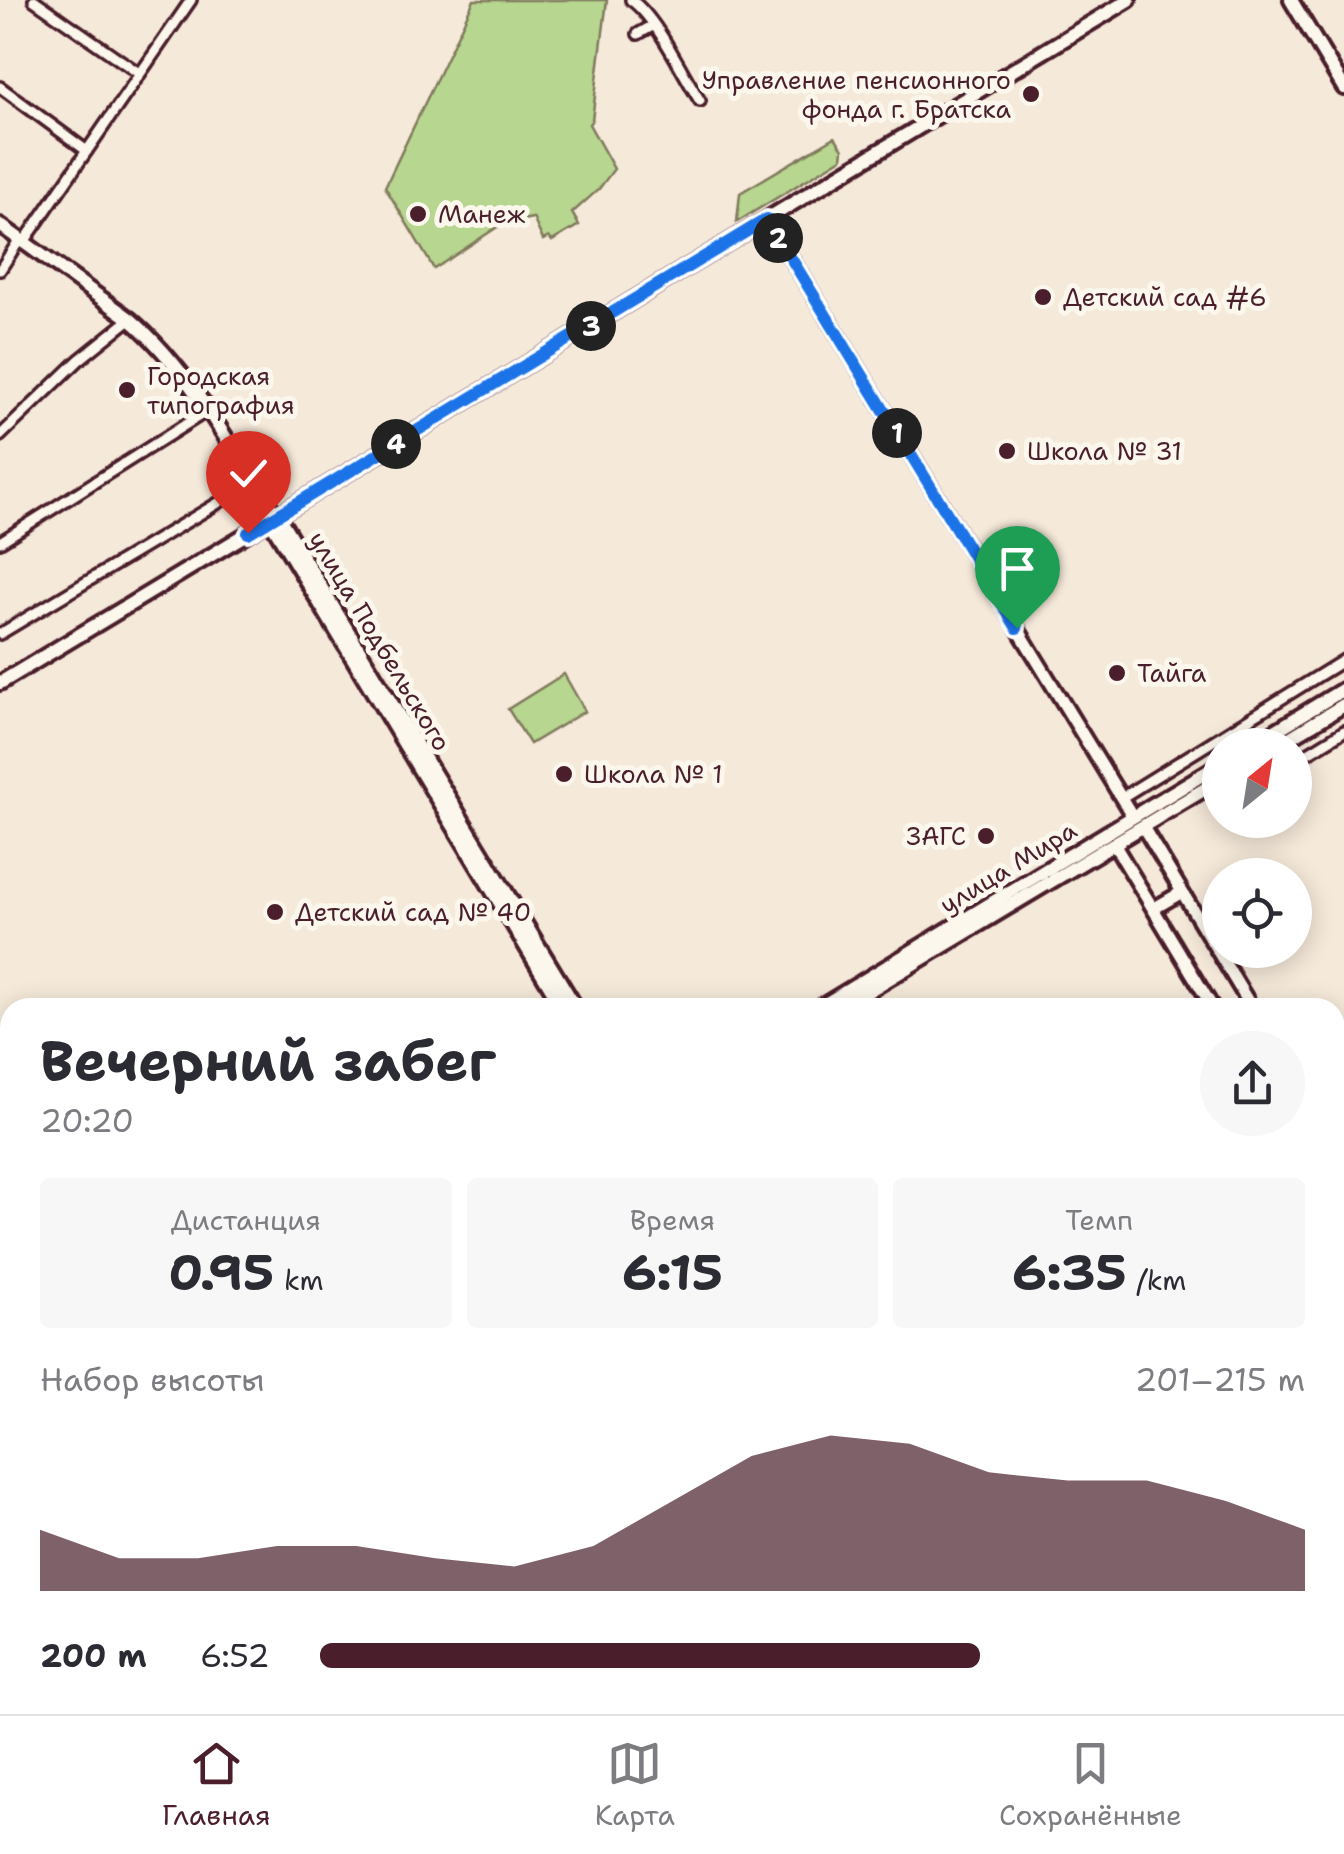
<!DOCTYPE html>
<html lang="ru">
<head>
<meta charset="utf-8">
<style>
  :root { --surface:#fff; --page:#f7f7f7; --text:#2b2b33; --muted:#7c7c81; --line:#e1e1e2; --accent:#4a1f2b }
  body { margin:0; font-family:"Shantell Sans",sans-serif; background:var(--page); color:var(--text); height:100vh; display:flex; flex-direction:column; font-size:38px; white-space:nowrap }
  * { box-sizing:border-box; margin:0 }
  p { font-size:32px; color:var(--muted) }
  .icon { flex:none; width:55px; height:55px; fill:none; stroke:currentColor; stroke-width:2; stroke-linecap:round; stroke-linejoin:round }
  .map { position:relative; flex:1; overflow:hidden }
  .sheet { position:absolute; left:0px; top:998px; width:1345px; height:718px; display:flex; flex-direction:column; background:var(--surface); border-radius:30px 30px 0 0; box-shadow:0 5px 25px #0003 }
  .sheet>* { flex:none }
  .needle { width:65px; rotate:30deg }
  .controls { position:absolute; left:1202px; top:728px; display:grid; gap:20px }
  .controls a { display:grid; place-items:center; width:110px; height:110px; border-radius:50%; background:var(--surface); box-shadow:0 5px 25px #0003; font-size:50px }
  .pin { position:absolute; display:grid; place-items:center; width:85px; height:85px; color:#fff; margin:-102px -42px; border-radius:50% 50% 50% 0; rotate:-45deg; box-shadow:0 0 10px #0007 }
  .pin .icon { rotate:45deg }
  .km { position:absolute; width:50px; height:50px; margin:-25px; border-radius:50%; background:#222; color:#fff; font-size:28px; line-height:50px; text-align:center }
  .round { display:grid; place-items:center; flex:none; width:105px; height:105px; border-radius:52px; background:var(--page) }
  .overview { display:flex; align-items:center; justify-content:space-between; height:170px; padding:0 40px }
  h1 { font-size:55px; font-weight:700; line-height:75px }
  .stats { display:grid; grid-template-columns:repeat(3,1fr); gap:15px; height:170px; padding:10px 40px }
  .stats div { display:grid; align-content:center; border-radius:10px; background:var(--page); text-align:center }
  .stats b { font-size:50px; font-weight:700 }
  .stats small { font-size:28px; font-weight:400 }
  .stats p { font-size:28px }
  .chart { height:280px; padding:20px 40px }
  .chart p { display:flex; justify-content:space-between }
  .chart svg { width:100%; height:180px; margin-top:10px; fill:var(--accent); opacity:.7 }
  ul { padding:0 40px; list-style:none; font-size:32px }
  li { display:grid; grid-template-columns:160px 120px 1fr; align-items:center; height:75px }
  li i { height:25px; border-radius:12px; background:var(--accent) }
  .dock { display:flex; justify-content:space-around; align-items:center; height:140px; border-top:2px solid var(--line); background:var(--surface); font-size:28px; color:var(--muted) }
  .dock a { display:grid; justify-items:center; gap:5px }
  .dock .on { color:var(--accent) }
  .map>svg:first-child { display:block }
  .green { fill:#b7d68f; stroke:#807a5d; stroke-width:2.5 }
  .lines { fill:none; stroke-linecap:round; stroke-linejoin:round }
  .minor-casing { stroke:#4a1f2b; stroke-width:16 }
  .tertiary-casing { stroke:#4a1f2b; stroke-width:19 }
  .secondary-casing { stroke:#4a1f2b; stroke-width:20 }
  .minor { stroke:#fbf7ec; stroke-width:9 }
  .tertiary { stroke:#fbf7ec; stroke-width:11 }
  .secondary { stroke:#fbf7ec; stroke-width:12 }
  .route-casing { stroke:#fff; stroke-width:20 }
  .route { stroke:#1a73e8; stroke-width:12 }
  .poi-dot { fill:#4a1f2b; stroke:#fbf7ec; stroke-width:4 }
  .labels { text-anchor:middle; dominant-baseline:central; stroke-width:10; stroke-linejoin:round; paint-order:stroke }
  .poi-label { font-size:25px; fill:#4a1f2b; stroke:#fbf7ec; text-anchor:start }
  .street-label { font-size:25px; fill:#4a1f2b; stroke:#fbf7ec }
</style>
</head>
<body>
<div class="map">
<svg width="1344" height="1714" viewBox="0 0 1344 1714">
  <rect width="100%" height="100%" fill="#f5e9d9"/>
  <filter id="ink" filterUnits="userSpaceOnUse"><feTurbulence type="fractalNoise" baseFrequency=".01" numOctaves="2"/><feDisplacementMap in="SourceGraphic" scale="20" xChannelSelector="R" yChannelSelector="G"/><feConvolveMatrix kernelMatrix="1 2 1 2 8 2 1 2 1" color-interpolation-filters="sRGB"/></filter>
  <g filter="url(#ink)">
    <!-- green -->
    <path class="green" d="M474,0H607L592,120L589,124L614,169L599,189L572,213L579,225L552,241L549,237L543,240L533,218L502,224L434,269L385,187Z
      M835,137L843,149L842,158L737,222L740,193Z
      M564,674L585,711L530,744L508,709Z"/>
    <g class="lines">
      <defs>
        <path id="minor" d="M34,0L140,74
          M631,0C656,17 682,73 700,101
          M638,34L654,25
          M0,87L87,151
          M24,242L191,0
          M0,270L20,239
          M0,436L79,360L130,319
          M0,542L207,411
          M0,634L253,482
          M1295,761L1344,731
          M1121,798L1344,660
          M748,1714L754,1705"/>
        <path id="tertiary" d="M767,219L1133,817
          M1143,827L1252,1008
          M1114,844L1213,1008
          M1153,909L1182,892
          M1335,1144L1344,1159
          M1335,1211L1344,1225
          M0,1544L10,1533
          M1335,1558L1344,1553
          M0,1563L10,1552
          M1170,1714L1184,1705"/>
        <path id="secondary" d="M1291,0L1344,88
          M0,225L130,319C186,367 225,436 263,498L278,516L576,1008
          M268,517L563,1008
          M0,683L1129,0
          M1252,745L1344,689
          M1278,745L1344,705
          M819,1008L1220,764
          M840,1008L1220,780
          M0,1320L10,1333
          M214,1705L219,1714
          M987,1705L993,1714
          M1000,1705L1005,1714"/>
      </defs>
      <!-- minor casing -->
      <use href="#minor" class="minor-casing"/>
      <!-- tertiary casing -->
      <use href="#tertiary" class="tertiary-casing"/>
      <!-- secondary casing -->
      <use href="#secondary" class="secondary-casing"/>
      <!-- minor -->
      <use href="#minor" class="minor"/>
      <!-- tertiary -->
      <use href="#tertiary" class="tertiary"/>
      <!-- secondary -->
      <use href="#secondary" class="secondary"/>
    </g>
  </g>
  <g class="lines" filter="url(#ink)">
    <defs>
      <path id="route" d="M248,533L767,219L1017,628"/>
    </defs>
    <!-- route casing -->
    <use href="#route" class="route-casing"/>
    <!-- route -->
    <use href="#route" class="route"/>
  </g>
  <!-- markers -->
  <g class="poi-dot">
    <circle cx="1031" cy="94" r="10"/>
    <circle cx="418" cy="214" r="10"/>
    <circle cx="1043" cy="297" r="10"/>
    <circle cx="127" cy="390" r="10"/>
    <circle cx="1007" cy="451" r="10"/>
    <circle cx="1117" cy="673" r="10"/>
    <circle cx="564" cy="774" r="10"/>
    <circle cx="986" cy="836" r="10"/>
    <circle cx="275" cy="912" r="10"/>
  </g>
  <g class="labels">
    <!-- poi labels -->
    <g class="poi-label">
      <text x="1011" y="80" text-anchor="end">Управление пенсионного<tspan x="1011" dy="29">фонда г. Братска</tspan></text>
      <text x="438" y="214">Манеж</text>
      <text x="1063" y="297">Детский сад #6</text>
      <text x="147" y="376">Городская<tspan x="147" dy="29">типография</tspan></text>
      <text x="1027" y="451">Школа № 31</text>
      <text x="1137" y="673">Тайга</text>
      <text x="584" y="774">Школа № 1</text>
      <text x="966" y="836" text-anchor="end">ЗАГС</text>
      <text x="295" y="912">Детский сад № 40</text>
    </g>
    <!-- street labels -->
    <g class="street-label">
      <text transform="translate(380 641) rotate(59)">улица Подбельского</text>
      <text transform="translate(1008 867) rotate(-31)">улица Мира</text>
    </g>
  </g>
</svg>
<div class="controls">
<a><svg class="needle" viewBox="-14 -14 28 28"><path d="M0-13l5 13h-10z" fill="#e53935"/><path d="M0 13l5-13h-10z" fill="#7c7c81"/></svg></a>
<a><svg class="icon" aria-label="locate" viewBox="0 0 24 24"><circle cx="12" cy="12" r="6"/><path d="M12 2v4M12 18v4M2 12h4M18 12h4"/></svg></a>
</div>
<div class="pin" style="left:1017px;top:628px;background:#1e9e55"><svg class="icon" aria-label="arrive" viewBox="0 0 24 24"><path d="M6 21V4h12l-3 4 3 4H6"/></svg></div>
<div class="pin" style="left:248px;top:533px;background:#d93025"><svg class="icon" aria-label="check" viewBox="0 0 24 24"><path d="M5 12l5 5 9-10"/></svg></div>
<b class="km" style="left:897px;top:433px">1</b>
<b class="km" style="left:778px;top:238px">2</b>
<b class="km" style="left:591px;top:326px">3</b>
<b class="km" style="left:396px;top:444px">4</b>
<section class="sheet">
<div class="overview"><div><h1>Вечерний забег</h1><p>20:20</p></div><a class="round"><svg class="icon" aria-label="share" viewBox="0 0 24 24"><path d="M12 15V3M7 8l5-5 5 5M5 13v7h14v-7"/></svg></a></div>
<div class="stats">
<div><p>Дистанция</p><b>0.95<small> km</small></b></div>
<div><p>Время</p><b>6:15</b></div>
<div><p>Темп</p><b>6:35<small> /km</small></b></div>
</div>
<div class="chart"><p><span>Набор высоты</span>201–215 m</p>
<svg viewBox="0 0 160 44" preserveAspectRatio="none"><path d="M0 44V29L10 36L20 36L30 33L40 33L50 36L60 38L70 33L80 22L90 11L100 6L110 8L120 15L130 17L140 17L150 22L160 29V44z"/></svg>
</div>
<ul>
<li><b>200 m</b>6:52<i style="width:67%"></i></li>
</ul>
</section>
</div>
<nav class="dock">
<a class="on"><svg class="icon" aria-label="home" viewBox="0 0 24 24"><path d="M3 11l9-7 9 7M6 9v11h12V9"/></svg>Главная</a>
<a><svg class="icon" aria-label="map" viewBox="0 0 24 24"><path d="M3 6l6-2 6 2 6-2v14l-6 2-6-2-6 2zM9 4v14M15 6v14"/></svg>Карта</a>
<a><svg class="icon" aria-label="saved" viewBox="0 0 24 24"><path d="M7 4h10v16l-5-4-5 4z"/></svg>Сохранённые</a>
</nav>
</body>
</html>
